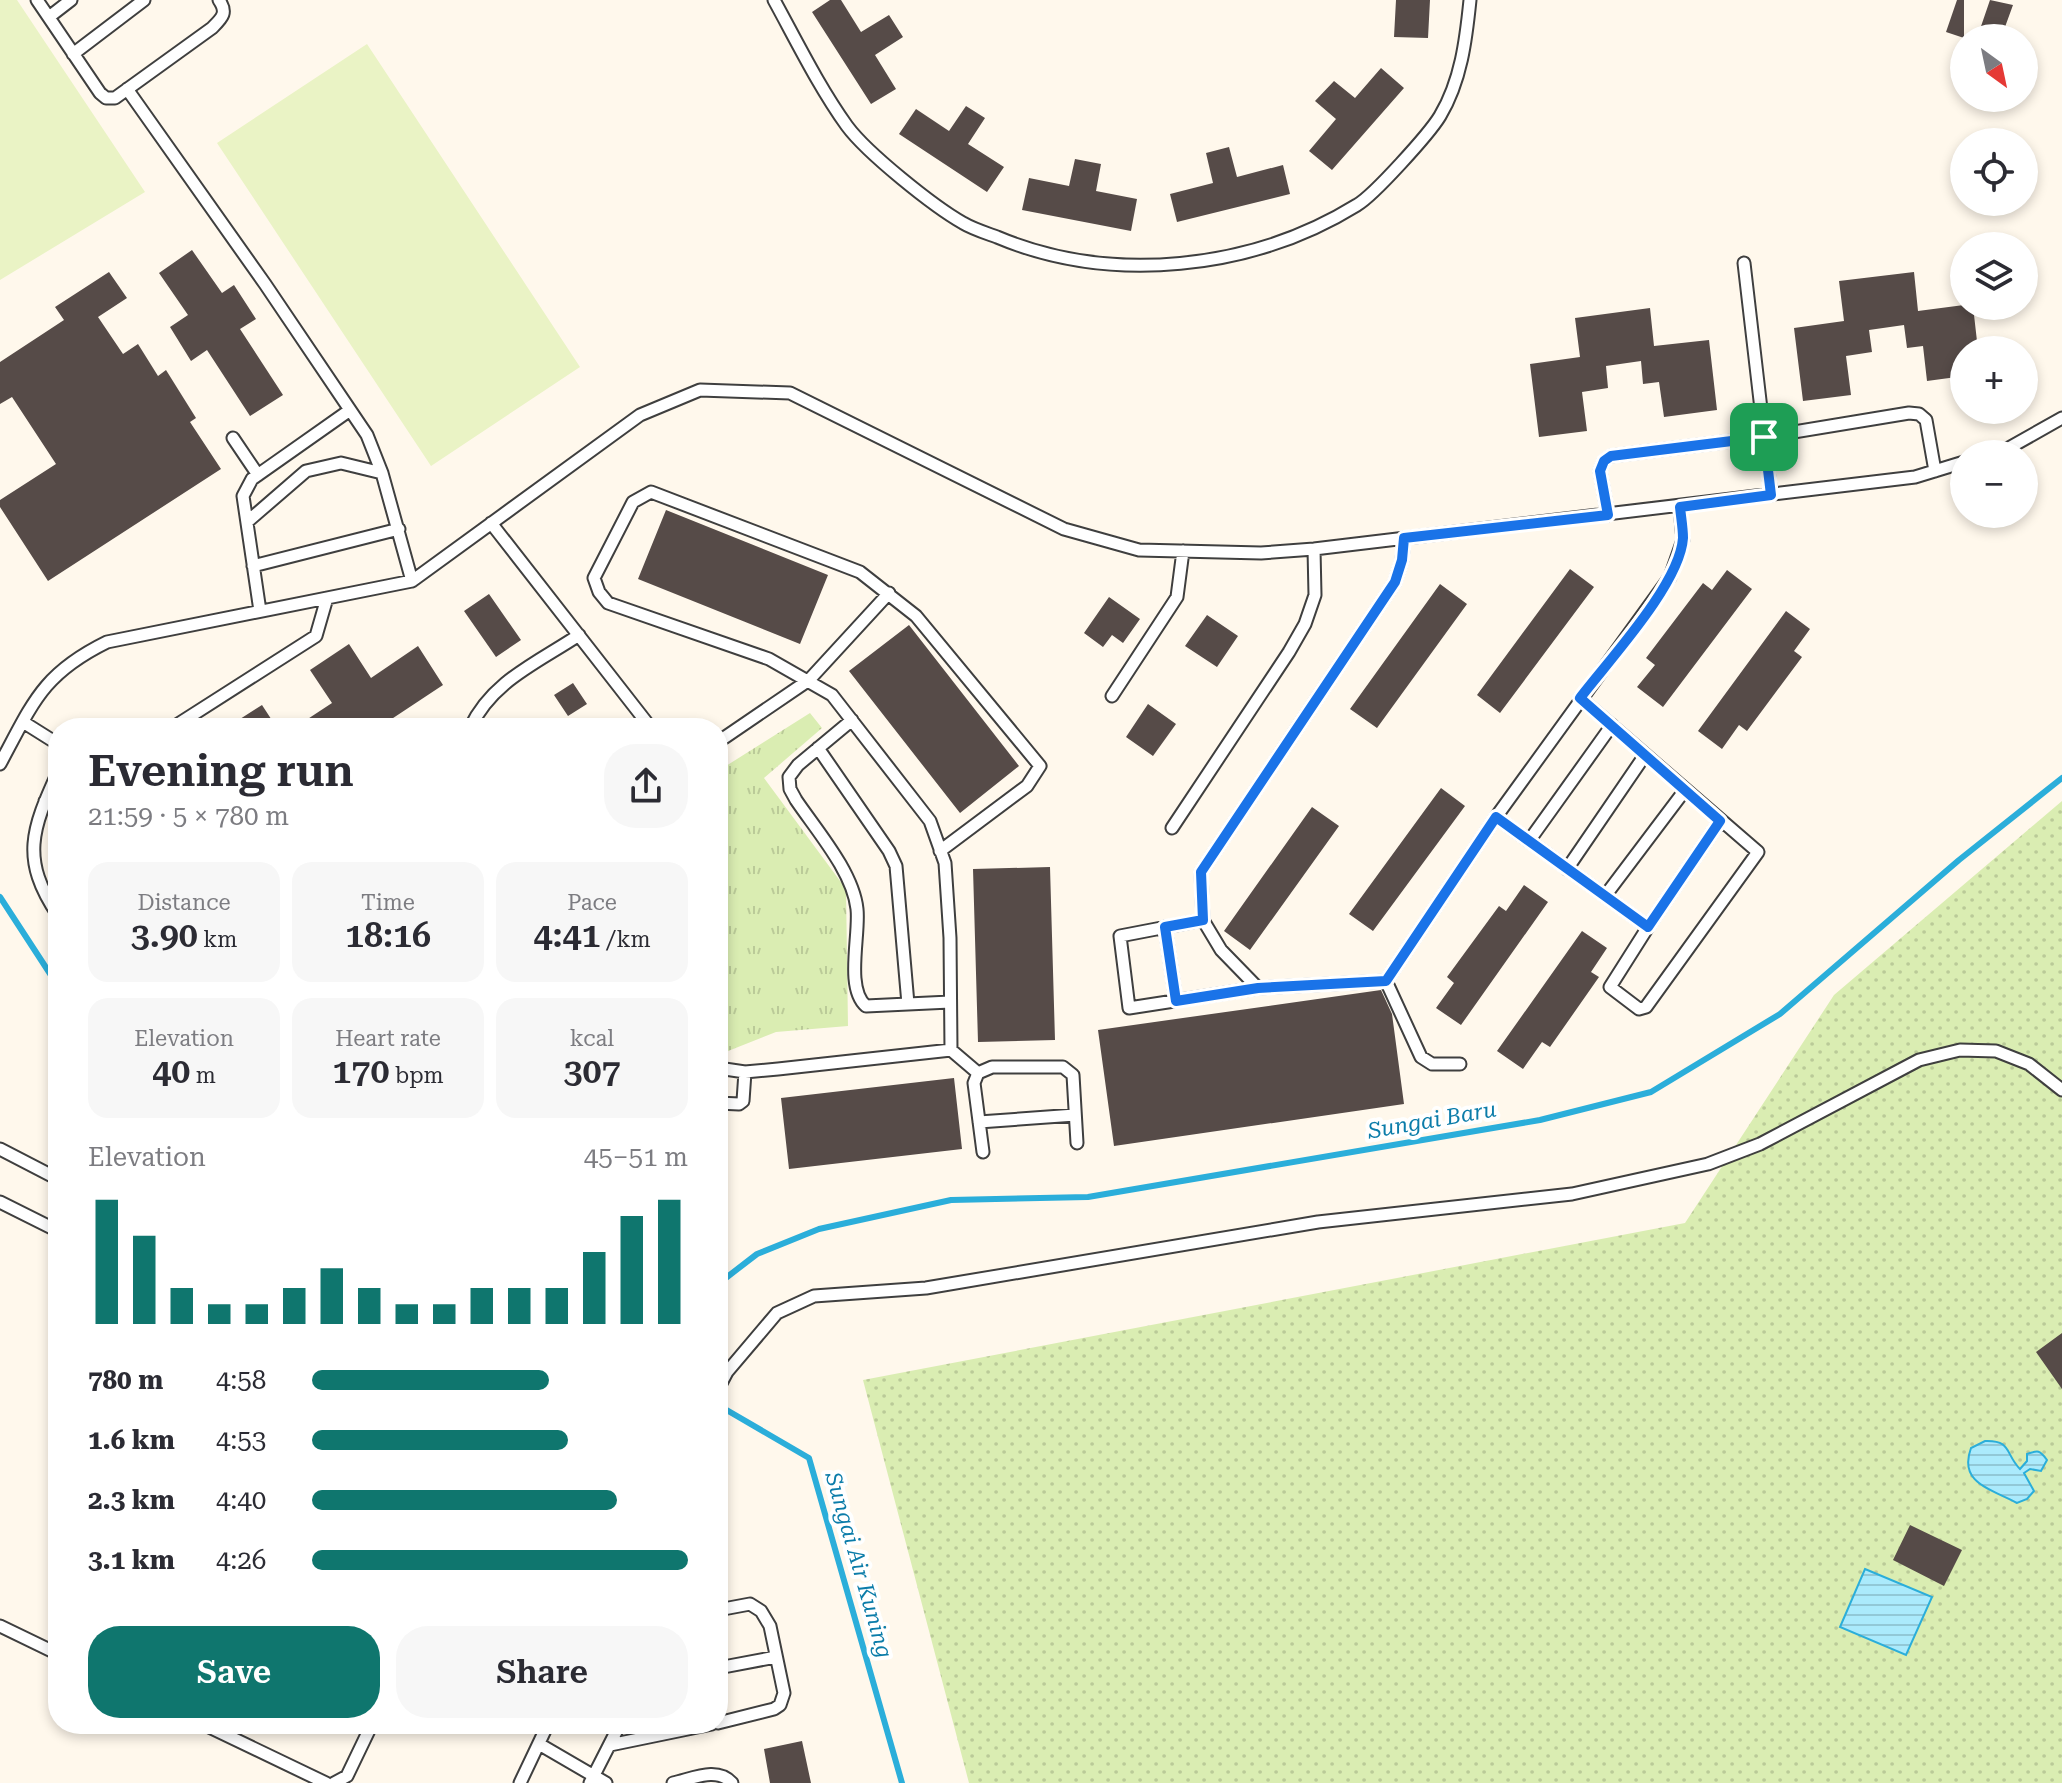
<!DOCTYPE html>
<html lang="en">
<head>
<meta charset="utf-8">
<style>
  :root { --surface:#fff; --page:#f7f7f7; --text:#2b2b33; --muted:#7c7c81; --accent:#0f766e }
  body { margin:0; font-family:"Roboto Serif",serif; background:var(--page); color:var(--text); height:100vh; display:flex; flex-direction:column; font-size:30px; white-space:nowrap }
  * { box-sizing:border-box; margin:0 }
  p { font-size:26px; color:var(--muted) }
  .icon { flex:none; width:44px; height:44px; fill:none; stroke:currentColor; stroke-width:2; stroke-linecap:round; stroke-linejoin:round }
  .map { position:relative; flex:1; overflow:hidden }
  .drawer { position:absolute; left:48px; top:718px; width:680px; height:1016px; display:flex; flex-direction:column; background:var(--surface); border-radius:32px; box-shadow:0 4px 12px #0003 }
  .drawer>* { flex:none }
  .needle { width:52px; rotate:147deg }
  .controls { position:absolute; left:1950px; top:24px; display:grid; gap:16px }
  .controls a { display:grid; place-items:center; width:88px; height:88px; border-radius:50%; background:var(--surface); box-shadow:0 4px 12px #0003; font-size:40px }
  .pin { position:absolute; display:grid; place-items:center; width:68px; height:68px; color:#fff; margin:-34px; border-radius:16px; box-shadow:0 4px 12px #0006 }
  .round { display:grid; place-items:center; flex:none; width:84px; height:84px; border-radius:32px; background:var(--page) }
  .overview { display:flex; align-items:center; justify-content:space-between; height:136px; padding:0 40px }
  h1 { font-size:44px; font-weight:600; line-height:60px }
  .stats { display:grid; grid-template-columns:repeat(3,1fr); gap:12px; height:136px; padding:8px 40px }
  .stats div { display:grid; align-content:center; border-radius:20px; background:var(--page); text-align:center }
  .stats b { font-size:34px; font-weight:600 }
  .stats small { font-size:22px; font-weight:400 }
  .stats p { font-size:22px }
  .chart { height:224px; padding:16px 40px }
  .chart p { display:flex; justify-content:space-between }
  .chart svg { width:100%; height:144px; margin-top:8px; stroke:var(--accent); stroke-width:6 }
  .primary-button { display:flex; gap:16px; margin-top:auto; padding:16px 40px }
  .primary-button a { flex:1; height:92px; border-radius:32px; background:var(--accent); color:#fff; font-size:32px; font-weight:600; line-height:92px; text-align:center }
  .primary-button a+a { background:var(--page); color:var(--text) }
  ul { padding:0 40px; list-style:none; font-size:26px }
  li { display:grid; grid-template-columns:128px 96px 1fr; align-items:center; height:60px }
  li i { height:20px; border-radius:10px; background:var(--accent) }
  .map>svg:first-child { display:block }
  .grass { fill:url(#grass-dots) }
  .park { fill:url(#park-tufts) }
  .pitch { fill:#eaf3c5 }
  .water { fill:url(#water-rules); stroke:#2baeda; stroke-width:2 }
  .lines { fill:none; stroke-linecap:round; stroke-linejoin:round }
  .stream { stroke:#2baeda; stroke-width:6 }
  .building { fill:#564b48 }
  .service-casing { stroke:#3f3f3f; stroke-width:15 }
  .service { stroke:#fff; stroke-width:11 }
  .route-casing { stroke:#fff; stroke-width:16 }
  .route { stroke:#1a73e8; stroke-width:10 }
  .labels { text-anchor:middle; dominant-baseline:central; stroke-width:8; stroke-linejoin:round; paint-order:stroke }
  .water-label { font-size:22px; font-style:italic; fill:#0b7ca9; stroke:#fff }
</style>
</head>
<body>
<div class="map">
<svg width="2062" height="1783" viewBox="0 0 2062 1783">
  <defs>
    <pattern id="grass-dots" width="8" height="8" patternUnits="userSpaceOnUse" patternTransform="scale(2)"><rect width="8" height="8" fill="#daedb2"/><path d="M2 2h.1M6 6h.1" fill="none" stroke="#baca98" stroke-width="1.8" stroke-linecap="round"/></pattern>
    <pattern id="park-tufts" width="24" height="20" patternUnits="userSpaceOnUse" patternTransform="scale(2)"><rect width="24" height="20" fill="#daedb2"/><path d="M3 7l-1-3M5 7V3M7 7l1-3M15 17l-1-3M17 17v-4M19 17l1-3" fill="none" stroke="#baca98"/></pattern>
    <pattern id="water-rules" width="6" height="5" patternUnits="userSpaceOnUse" patternTransform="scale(2)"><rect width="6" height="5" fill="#abeafc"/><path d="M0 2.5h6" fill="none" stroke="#92c8d7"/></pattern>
  </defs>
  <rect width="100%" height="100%" fill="#fff8ec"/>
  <!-- grass -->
  <path class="grass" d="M2062,801V1783H969L863,1380L1685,1223L1834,995Z"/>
  <!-- park -->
  <path class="park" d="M810,713L822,728L764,778L846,889L848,1026L776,1032L718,1055V771Z"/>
  <!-- pitch -->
  <path class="pitch" d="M0,0H17L145,192L0,280Z
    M367,44L580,367L431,466L217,143Z"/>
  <!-- water -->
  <path class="water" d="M1985,1441C2012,1440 2005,1454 2020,1469L2027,1461V1454C2038,1450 2040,1450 2047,1460L2041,1471L2030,1469L2024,1473L2034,1491L2027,1499L2017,1503C1991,1489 1958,1483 1971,1448Z
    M1865,1569L1932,1597L1906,1655L1840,1627Z"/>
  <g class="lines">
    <!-- stream -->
    <path class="stream" d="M0,897L58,986
      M718,1284L757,1254L819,1229L951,1200L1088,1197L1540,1120L1651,1092L1780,1014L1959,860L2062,778
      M718,1405L809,1458L902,1783"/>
  </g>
  <!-- building -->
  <path class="building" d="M830,0H841L861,32L889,15L903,37L875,55L896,89L871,104L812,12Z
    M1396,0H1430L1428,38L1394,37Z
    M1957,0H1964V38L1946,32Z
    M1990,0L2013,5L2001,38H1977Z
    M1381,68L1404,88L1332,170L1309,151L1336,119L1315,101L1334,81L1355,98Z
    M966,106L985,118L968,144L1004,167L987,192L899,134L916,109L949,131Z
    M1229,147L1237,177L1283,165L1290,194L1177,222L1170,194L1213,183L1206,153Z
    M1075,159L1101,164L1096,191L1137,199L1131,231L1022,210L1029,178L1069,186Z
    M192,250L222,293L234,285L256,319L240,329L283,395L250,416L207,350L191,361L170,327L188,315L159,273Z
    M109,272L127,298L98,317L123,354L138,344L158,376L166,370L196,418L190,422L221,469L48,581L0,507V500L56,464L12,397L0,404V362L64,320L55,307Z
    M1914,272L1918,311L1964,305L1973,306L1978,350H1964V376L1927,381L1923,346L1907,348L1904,325L1869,330L1872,352L1846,356L1851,395L1803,401L1794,328L1844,321L1839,281Z
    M1650,308L1654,346L1709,340L1717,410L1664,417L1659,382L1643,384L1641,361L1606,366L1608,388L1582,392L1587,431L1539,437L1530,364L1580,357L1575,318Z
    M666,510L828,575L800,644L638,579Z
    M1570,569L1594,587L1500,713L1477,695Z
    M1727,570L1752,589L1663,707L1637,687L1655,665L1646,658L1703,583L1712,590Z
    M1440,584L1467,604L1377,728L1350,709Z
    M489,594L521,640L496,657L464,611Z
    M1109,597L1140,619L1123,643L1112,635L1103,647L1084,633Z
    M1786,611L1810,629L1794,651L1802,657L1747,731L1739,725L1722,749L1698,731Z
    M1207,615L1238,636L1217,667L1185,646Z
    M909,625L1019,766L960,813L849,671Z
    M349,644L371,678L418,646L443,685L378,728H294L332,703L310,670Z
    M573,683L587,704L568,716L554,695Z
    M1148,704L1176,724L1153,756L1126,737Z
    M262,705L277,728H226Z
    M1441,788L1465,806L1373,931L1349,914Z
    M1312,807L1339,826L1250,950L1224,931Z
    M1050,867L1055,1040L978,1042L973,869Z
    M1524,885L1548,902L1461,1025L1436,1008L1454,983L1447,977L1499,906L1506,911Z
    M1582,931L1607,948L1591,972L1599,977L1550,1047L1542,1042L1523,1069L1497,1051Z
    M1381,990L1392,1014L1404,1104L1114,1146L1098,1030Z
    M954,1078L962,1149L789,1169L781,1098Z
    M2062,1333V1389L2036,1352Z
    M1910,1525L1962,1550L1944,1586L1893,1560Z
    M802,1741L811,1783H770L764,1749Z"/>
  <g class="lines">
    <defs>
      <path id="service" d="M37,0L100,93L106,98H115L212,28C222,18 228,13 219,0
        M774,0C797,42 819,87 847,126C867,153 933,206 963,223C973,229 986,233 997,237C1111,285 1252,270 1357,205C1374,195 1429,134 1440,116C1461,81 1466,40 1470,0
        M49,17L71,0
        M73,54L144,0
        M127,89L265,284L367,435L382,473L412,581
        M1744,263L1771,495
        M233,438L258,475
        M1991,454L2007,449L2062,418
        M1608,515L1600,471L1604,461L1611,456L1764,437L1909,413L1919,414L1926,420L1935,471
        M247,522L306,471L341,463L382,473
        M491,523L651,728
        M253,566L399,529
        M260,611L243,496L252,479L350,410
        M1112,696L1177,597L1183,551
        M852,720L798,765L789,777L790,789L796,800C817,831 853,872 857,909C860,935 845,988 866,1006L950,1002
        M23,722L58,744
        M514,727L521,728
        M172,728L316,636L327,598
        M470,728C492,681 537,663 579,635
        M718,742L809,680L889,593
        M818,748L889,851L896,866L908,1004
        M0,764C33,703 42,674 107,642L412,581L640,415L700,390L790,393L1064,529L1139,550L1261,553L1314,549L1915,477L1964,462
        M58,772C32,829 20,859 58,915
        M45,801L58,808
        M1496,817L1648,927L1610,987L1639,1009L1646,1007L1758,852L1580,698
        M1172,828L1289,652L1305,624L1315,595L1314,549
        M1529,841L1612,725
        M940,851L1027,786L1040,766L916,616L860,572L651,492L633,502L594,578L599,592L608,603L769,659L832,695L930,821L945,863L950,938L951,1050
        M1567,869L1645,755
        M1605,896L1685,790
        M1203,920L1120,936L1129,1008L1258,988L1386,981
        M1165,927L1176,1001
        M1648,927L1720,821
        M1386,981L1496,817L1670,577L1683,540L1680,507
        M1386,981L1421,1057L1432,1064H1460
        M1258,988L1221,950L1203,920L1201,872L1395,582L1402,560L1404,538
        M718,1068L745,1072L778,1069L951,1050L978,1073
        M718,1103L739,1104L743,1101L745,1072
        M979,1122L1075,1115
        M0,1149L58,1179
        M983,1152L974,1083L978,1073L992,1067H1063L1073,1075L1077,1143
        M0,1202L58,1231
        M718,1389L727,1372L777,1313L814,1296L926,1288L1318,1222L1572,1194L1708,1164L1760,1144L1919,1060L1960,1050L1996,1051L2029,1064L2062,1090
        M718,1610L750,1604L761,1611L770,1626L784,1693L780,1705L774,1709L718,1723
        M0,1626L58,1654
        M718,1668L776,1657
        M203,1724L326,1783
        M539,1744L606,1783
        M610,1745L712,1724
        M334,1783L347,1776L372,1724
        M520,1783L548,1724
        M590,1783L620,1724
        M673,1783C692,1779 717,1766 732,1783"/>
    </defs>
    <!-- service casing -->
    <use href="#service" class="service-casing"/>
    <!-- service -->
    <use href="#service" class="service"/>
  </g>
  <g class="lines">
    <defs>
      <path id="route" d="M1764,437L1771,495L1680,507C1681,517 1683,528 1683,538C1680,584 1609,660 1580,698L1720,821L1648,927L1496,817L1386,981L1258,988L1176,1001L1165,927L1203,920L1201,872L1395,582L1402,560L1404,538L1608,515L1600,471L1604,461L1611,456Z"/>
    </defs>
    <!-- route casing -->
    <use href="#route" class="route-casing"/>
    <!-- route -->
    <use href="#route" class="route"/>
  </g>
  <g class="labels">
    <!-- water labels -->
    <g class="water-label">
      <text transform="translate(1432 1120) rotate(-10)">Sungai Baru</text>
      <text transform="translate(859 1565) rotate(74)">Sungai Air Kuning</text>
    </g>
  </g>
</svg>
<div class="controls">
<a><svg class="needle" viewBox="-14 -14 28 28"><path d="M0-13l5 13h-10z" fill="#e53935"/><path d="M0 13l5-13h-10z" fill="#7c7c81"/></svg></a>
<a><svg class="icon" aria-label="locate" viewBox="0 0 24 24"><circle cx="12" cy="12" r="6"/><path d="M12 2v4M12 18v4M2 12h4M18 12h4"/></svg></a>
<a><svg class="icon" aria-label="layers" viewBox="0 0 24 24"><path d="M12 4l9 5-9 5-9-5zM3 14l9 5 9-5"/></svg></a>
<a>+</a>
<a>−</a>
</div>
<div class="pin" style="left:1764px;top:437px;background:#1e9e55"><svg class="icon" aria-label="arrive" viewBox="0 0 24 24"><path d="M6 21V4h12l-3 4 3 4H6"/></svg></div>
<section class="drawer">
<div class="overview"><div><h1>Evening run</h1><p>21:59 · 5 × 780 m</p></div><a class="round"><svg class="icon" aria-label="share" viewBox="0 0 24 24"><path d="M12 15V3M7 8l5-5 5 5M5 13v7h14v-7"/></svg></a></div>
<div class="stats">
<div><p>Distance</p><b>3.90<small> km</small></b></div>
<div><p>Time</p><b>18:16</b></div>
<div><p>Pace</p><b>4:41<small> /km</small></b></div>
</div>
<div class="stats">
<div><p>Elevation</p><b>40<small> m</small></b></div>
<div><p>Heart rate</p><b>170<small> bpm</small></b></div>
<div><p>kcal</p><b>307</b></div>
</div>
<div class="chart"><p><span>Elevation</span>45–51 m</p>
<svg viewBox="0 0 160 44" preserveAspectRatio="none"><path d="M5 44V6M15 44V17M25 44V33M35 44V38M45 44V38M55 44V33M65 44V27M75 44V33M85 44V38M95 44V38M105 44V33M115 44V33M125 44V33M135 44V22M145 44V11M155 44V6"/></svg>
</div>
<ul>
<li><b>780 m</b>4:58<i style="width:63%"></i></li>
<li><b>1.6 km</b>4:53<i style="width:68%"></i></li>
<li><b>2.3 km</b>4:40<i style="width:81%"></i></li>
<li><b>3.1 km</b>4:26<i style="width:100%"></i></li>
</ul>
<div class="primary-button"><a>Save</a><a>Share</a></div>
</section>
</div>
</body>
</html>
